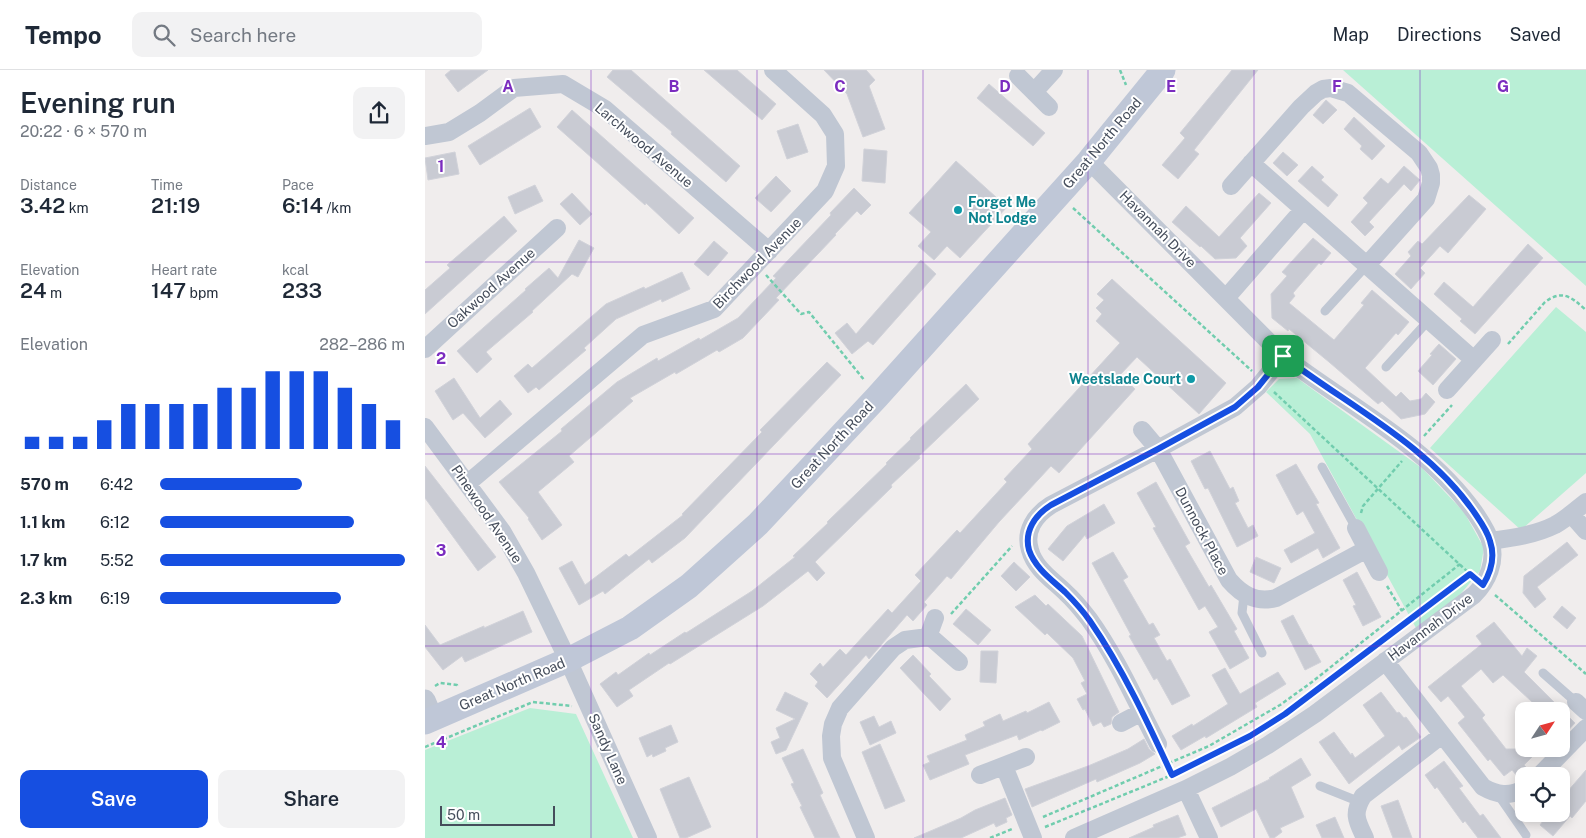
<!DOCTYPE html>
<html lang="en">
<head>
<meta charset="utf-8">
<style>
  :root { --surface:#fff; --page:#f2f2f3; --text:#1f2937; --muted:#747a83; --line:#e0e1e3; --accent:#164fe1 }
  body { margin:0; font-family:"Public Sans",sans-serif; background:var(--page); color:var(--text); height:100vh; display:flex; flex-direction:column; font-size:19px; white-space:nowrap }
  * { box-sizing:border-box; margin:0 }
  p { font-size:16px; color:var(--muted) }
  .icon { flex:none; width:28px; height:28px; fill:none; stroke:currentColor; stroke-width:2; stroke-linecap:round; stroke-linejoin:round }
  .map { position:relative; flex:1; overflow:hidden }
  .side { display:flex; flex-direction:column; background:var(--surface); width:425px }
  .side>* { flex:none }
  .needle { width:32px; rotate:54deg }
  .tools { position:absolute; left:1090px; top:632px; display:grid; gap:10px }
  .tools a { display:grid; place-items:center; width:55px; height:55px; border-radius:10px; background:var(--surface); box-shadow:0 2px 12px #0003; font-size:25px }
  .scale { position:absolute; left:15px; bottom:12px; width:115px; box-sizing:border-box; padding-left:5px; border:2px solid #454d5b; border-top:0; font-size:14px; line-height:18px; white-space:nowrap; color:#454d5b; -webkit-text-stroke:4px #fff; paint-order:stroke }
  .pin { position:absolute; display:grid; place-items:center; width:42px; height:42px; color:#fff; margin:-21px; border-radius:10px; box-shadow:0 2px 8px #0006 }
  .round { display:grid; place-items:center; flex:none; width:52px; height:52px; border-radius:10px; background:var(--page) }
  .headline { display:flex; align-items:center; justify-content:space-between; height:85px; padding:0 20px }
  h1 { font-size:28px; font-weight:600; line-height:38px }
  .figures { display:grid; grid-template-columns:repeat(3,1fr); gap:8px; height:85px; padding:5px 20px }
  .figures div { display:grid; align-content:center }
  .figures b { font-size:21px; font-weight:600 }
  .figures small { font-size:14px; font-weight:400 }
  .figures p { font-size:14px }
  .chart { height:140px; padding:10px 20px }
  .chart p { display:flex; justify-content:space-between }
  .chart svg { width:100%; height:90px; margin-top:5px; stroke:var(--accent); stroke-width:6 }
  .primary-button { display:flex; gap:10px; margin-top:auto; padding:10px 20px }
  .primary-button a { flex:1; height:58px; border-radius:10px; background:var(--accent); color:#fff; font-size:20px; font-weight:600; line-height:58px; text-align:center }
  .primary-button a+a { background:var(--page); color:var(--text) }
  ul { padding:0 20px; list-style:none; font-size:16px }
  li { display:grid; grid-template-columns:80px 60px 1fr; align-items:center; height:38px }
  li i { height:12px; border-radius:6px; background:var(--accent) }
  header { display:flex; align-items:center; gap:30px; box-sizing:border-box; height:70px; padding:0 25px; background:var(--surface); border-bottom:1px solid var(--line) }
  header strong { font-size:24px }
  nav { display:flex; gap:28px; margin-inline-start:auto; font-size:18px }
  .search { width:350px; height:45px; background:var(--page); display:flex; align-items:center; gap:12px; box-sizing:border-box; padding:0 18px; border-radius:10px; color:var(--muted); font-size:19px }
  main { display:flex; flex:1; min-height:0 }
  .map>svg:first-child { display:block }
  .green { fill:#b9efd6 }
  .building { fill:#c9cbd3; stroke:#d1d2d9 }
  .lines { fill:none; stroke-linecap:round; stroke-linejoin:round }
  .path { stroke:#71cdae; stroke-width:2.5; stroke-dasharray:4 2.5; stroke-linecap:butt }
  .service { stroke:#c0c7d3; stroke-width:9 }
  .minor { stroke:#c0c7d3; stroke-width:18 }
  .tertiary { stroke:#c0c7d3; stroke-width:21 }
  .secondary { stroke:#bfc7d7; stroke-width:25 }
  .route-casing { stroke:#fff; stroke-width:10 }
  .route { stroke:#164fe1; stroke-width:6 }
  .grid { fill:none; stroke:#7b2cbf; stroke-width:1; stroke-opacity:0.55 }
  .culture-dot { fill:#0f9aa8; stroke:#fff; stroke-width:2 }
  .labels { text-anchor:middle; dominant-baseline:central; stroke-width:4; stroke-linejoin:round; paint-order:stroke }
  .street-label { font-size:14px; fill:#454d5b; stroke:#fff }
  .culture-label { font-size:14px; font-weight:bold; fill:#0d838f; stroke:#fff; text-anchor:start }
  .grid-label { font-size:16px; text-anchor:middle; font-weight:bold; fill:#7b2cbf; stroke:#fff; stroke-width:4; stroke-linejoin:round; paint-order:stroke }
</style>
</head>
<body>
<header>
<strong>Tempo</strong>
<div class="search"><svg class="icon" aria-label="search" viewBox="0 0 24 24"><circle cx="10" cy="10" r="6"/><path d="M15 15l6 6"/></svg>Search here</div>
<nav><a>Map</a><a>Directions</a><a>Saved</a></nav>
</header>
<main>
<section class="side">
<div class="headline"><div><h1>Evening run</h1><p>20:22 · 6 × 570 m</p></div><a class="round"><svg class="icon" aria-label="share" viewBox="0 0 24 24"><path d="M12 15V3M7 8l5-5 5 5M5 13v7h14v-7"/></svg></a></div>
<div class="figures">
<div><p>Distance</p><b>3.42<small> km</small></b></div>
<div><p>Time</p><b>21:19</b></div>
<div><p>Pace</p><b>6:14<small> /km</small></b></div>
</div>
<div class="figures">
<div><p>Elevation</p><b>24<small> m</small></b></div>
<div><p>Heart rate</p><b>147<small> bpm</small></b></div>
<div><p>kcal</p><b>233</b></div>
</div>
<div class="chart"><p><span>Elevation</span>282–286 m</p>
<svg viewBox="0 0 160 44" preserveAspectRatio="none"><path d="M5 44V38M15 44V38M25 44V38M35 44V30M45 44V22M55 44V22M65 44V22M75 44V22M85 44V14M95 44V14M105 44V6M115 44V6M125 44V6M135 44V14M145 44V22M155 44V30"/></svg>
</div>
<ul>
<li><b>570 m</b>6:42<i style="width:58%"></i></li>
<li><b>1.1 km</b>6:12<i style="width:79%"></i></li>
<li><b>1.7 km</b>5:52<i style="width:100%"></i></li>
<li><b>2.3 km</b>6:19<i style="width:74%"></i></li>
</ul>
<div class="primary-button"><a>Save</a><a>Share</a></div>
</section>
<div class="map">
<svg width="1161" height="768" viewBox="0 0 1161 768">
  <rect width="100%" height="100%" fill="#f0eded"/>
  <!-- green -->
  <path class="green" d="M918,0H1161V216Z
    M1131,237L1161,262V403L1096,460L1005,378Z
    M872,308L998,399L1039,442L1059,478L1055,501L1033,527L991,558L885,364L841,322L854,309Z
    M105,638L151,644L208,768H0V680Z"/>
  <!-- building -->
  <path class="building" d="M26,0H63L33,22L20,5Z
    M188,0H206L315,96L301,112L246,64L247,62L182,7Z
    M279,0H312L351,34L337,50Z
    M399,0H441L450,10L444,16L460,59L438,67L422,24Z
    M807,0H833L769,80L774,84L753,109L737,95L760,68L755,63Z
    M564,14L620,63L608,76L552,28Z
    M901,30L912,40L898,54L888,45Z
    M105,38L116,57L55,95L43,76Z
    M147,40L269,148L254,164L221,133L220,135L132,57Z
    M929,47L960,76L947,90L935,79L937,76L919,59Z
    M373,54L383,82L362,89L352,61Z
    M439,79L462,81L460,113L437,111Z
    M30,82L34,104L3,110L0,88Z
    M858,82L873,95L862,106L848,93Z
    M531,91L582,137L535,188L522,176L509,190L493,176L506,162L484,143Z
    M887,96L899,107L896,110L913,125L903,137L873,111Z
    M979,96L995,110L986,121L979,114L944,152L949,157L940,166L926,152L943,133L938,128L956,108L963,114Z
    M351,106L366,121L346,142L330,128Z
    M110,115L118,131L90,144L83,127Z
    M429,118L446,135L436,145L432,141L410,164L411,165L351,228L354,230L318,268L294,282L292,280L251,304L250,302L205,328L208,331L144,386L149,392L113,422L137,455L117,470L103,449L104,448L74,412L137,361L136,359L192,312L232,288L233,291L274,268L275,270L313,248L351,208L348,206L406,145L405,143Z
    M147,123L167,144L155,155L135,134Z
    M834,123L846,133L815,168L822,176L811,188L790,189L776,176L775,177L747,152L761,136L794,167Z
    M1044,125L1061,139L1023,183L1015,176L995,198L1000,203L986,219L970,204L986,186L983,182L993,171L997,174Z
    M79,146L92,161L0,244V220L25,198L22,195Z
    M888,168L906,183L896,195L894,193L868,223L870,226L864,233L909,270L939,235L936,233L947,220L984,252L973,265L971,263L940,298L971,327L976,322L985,331L996,329L1001,323L1010,332L1000,344L976,349L957,331L953,334L904,292L864,259L863,261L847,248L846,224L862,206L857,202Z
    M154,170L169,178L153,207L147,204L107,241L108,242L61,282L67,289L52,303L32,281L101,220L100,219L124,198L133,208Z
    M289,171L303,183L283,206L269,194Z
    M1103,174L1118,188L1050,264L1035,251L1037,249L1009,224L1019,212L1048,237Z
    M496,190L511,204L448,275L443,271L427,284L410,263L422,253L431,264Z
    M257,202L265,219L237,232L236,229L191,249L159,278L161,280L114,320L111,317L103,323L89,306L103,294L107,298L181,234L219,217L220,219Z
    M687,209L801,313L774,344L712,287L695,305L710,319L634,403L626,396L574,452L526,509L522,506L499,532L502,535L488,551L482,545L444,589L441,585L402,628L390,616L393,612L385,604L395,593L398,597L415,579L421,585L463,539L467,543L496,511L490,505L532,460L535,463L582,412L579,409L607,379L603,374L695,273L671,251L677,244L671,238L679,230L672,224Z
    M1014,274L1031,289L1008,315L993,301L1007,285L1005,284Z
    M402,292L416,305L260,468L227,493L224,489L180,524L178,521L154,535L134,498L147,491L160,515L201,484L204,487L258,445L257,444L337,362L335,360Z
    M29,308L55,348L75,330L87,344L60,368L38,343L28,350L10,321Z
    M541,314L554,329L494,386L495,388L466,415L467,417L390,492L400,503L392,511L383,501L338,536L245,594L244,593L204,620L208,626L192,637L175,614L191,602L193,605L224,583L225,585L260,562L261,563L327,521L370,487L368,486L403,453L402,452L462,394L461,393L486,369L485,368Z
    M785,381L805,419L808,417L814,431L810,433L823,458L828,455L833,466L812,477L783,418L780,419L766,391Z
    M871,394L894,433L891,434L915,478L898,488L893,478L866,493L859,480L890,463L878,441L872,445L851,405Z
    M0,396L71,487L53,501L0,428Z
    M731,412L765,473L760,476L784,517L786,515L812,559L809,561L824,588L805,599L784,562L793,557L780,536L774,540L728,458L731,457L712,423Z
    M679,434L690,453L662,469L660,465L638,491L623,479L642,456Z
    M1142,472L1153,485L1112,517L1121,529L1110,538L1098,523L1099,506Z
    M688,482L703,507L698,510L724,555L728,553L735,565L729,568L742,591L745,589L765,626L747,635L732,608L729,610L715,585L704,566L706,565L667,493Z
    M831,487L856,498L849,513L825,502Z
    M589,492L605,507L591,521L576,506Z
    M932,502L956,547L938,556L928,536L931,535L918,510Z
    M610,525L621,536L623,534L657,566L694,642L687,647L686,654L679,657L676,652L668,656L660,639L658,640L652,629L662,624L656,613L660,611L648,588L622,563L620,565L590,537Z
    M1137,536L1151,548L1142,559L1128,547Z
    M541,539L566,560L553,575L528,554Z
    M98,541L107,562L40,592L37,586L18,600L0,577V555L15,575L59,556V558Z
    M868,545L884,575L886,574L896,592L880,600L856,551Z
    M1069,552L1097,586L1102,578L1112,586L1099,602L1150,653L1136,668V641H1098L1107,632L1078,605L1068,613L1056,599L1036,616L1060,645L1057,648L1081,679H1115L1099,695L1102,698L1092,706L1087,700L1079,706L1065,689L1063,691L1033,653L1040,647L1023,626L1016,632L1003,617L1057,574L1051,566Z
    M556,581H573L571,613L555,612Z
    M488,585L506,604L504,606L526,629L515,641L475,598Z
    M800,598L815,624L853,602L861,614L830,633L832,637L781,668L780,666L756,680L747,666L767,654L768,656L803,634L787,605Z
    M360,622L383,633L361,680L351,684L346,672L355,668L351,658L370,649L351,640Z
    M956,622L972,643L974,642L979,648L981,647L996,667L977,680L974,675L924,714L894,672L909,662L926,685L927,683L930,688L960,666L938,635Z
    M624,632L635,652L617,661L616,660L594,670L592,665L540,685L544,694L505,710L498,695L505,692L502,686L542,670L540,665L560,656L558,652L575,644L578,651L601,641L602,643Z
    M449,646L454,657L466,651L471,663L445,675L435,652Z
    M246,655L253,672L240,678L241,681L228,687L227,684L222,687L214,668Z
    M719,669L724,679L730,684L715,693L672,712L671,709L607,737L600,719L663,696L703,679Z
    M455,674L480,731L460,739L437,682Z
    M378,679L398,723L395,725L415,768H390L375,737L377,736L366,714L369,713L357,688Z
    M876,688L886,705L866,717L879,747L855,758L857,762L849,768H845L831,739L796,757L787,738L845,709L844,708Z
    M1019,691L1038,716L1034,718L1055,746L1058,744L1076,768H1053L1040,751L1038,753L1012,717L1010,719L1000,705Z
    M1161,700V731L1147,748L1145,746L1128,766L1115,755L1123,744H1136V729Z
    M264,707L286,757L261,768H255L235,719Z
    M580,728L587,745L581,748L582,752L571,757L569,753L536,768H489L536,748L550,740Z
    M973,730L987,768H968L956,736Z
    M753,745L761,765L752,768H704L729,757L728,755Z
    M910,747L919,768H897L891,755Z"/>
  <g class="lines">
    <!-- path -->
    <path class="path" d="M695,0L701,15
      M648,138L827,301
      M341,205L376,244L384,242L440,311
      M1083,274L1120,232C1138,219 1146,227 1161,240
      M849,322L1045,504
      M999,366L1027,335
      M936,443L938,436L977,391
      M962,516L977,541
      M1070,525L1161,604
      M526,544L587,476
      M10,616L15,613L32,615V617
      M875,633L1042,507
      M0,677L108,632L147,636
      M739,687L747,704
      M618,747L784,676L855,635L887,612L1035,494
      M620,757L747,705L785,687
      M565,768L587,759"/>
    <!-- service -->
    <path class="service" d="M900,241L942,195
      M961,297L1004,250
      M897,397L931,458
      M819,525L817,543L837,583
      M1118,603L1151,632
      M895,716L935,732
      M1072,723L1101,765"/>
    <!-- minor -->
    <path class="minor" d="M593,6L624,37
      M609,22L629,0
      M0,66L24,62L55,43L89,18L138,14L180,39L344,181
      M826,93L1049,290
      M806,116L876,37L891,23L898,19L906,18L923,23L994,83L1004,98L1006,105V113L1001,129L942,195
      M801,228L878,140
      M0,279L132,158
      M1022,320L1067,270
      M0,357L77,461L101,503L143,590L223,768
      M717,360L733,379L804,510C817,525 831,533 851,528L942,479
      M43,413L218,265L289,239L400,121L411,96L410,64L398,45L348,0
      M1146,444L1161,461
      M931,458L954,502
      M1065,471C1087,468 1110,465 1130,455C1141,449 1151,440 1161,432
      M510,548L503,567L509,570L534,592
      M960,591L1058,717C1072,725 1084,727 1099,719
      M1151,632L1161,641
      M696,653L717,642
      M733,674C711,632 692,588 664,549C657,540 650,531 641,523C628,510 610,499 605,480C599,461 610,445 626,435L733,379L810,337L833,317L858,286
      M579,696L608,768
      M555,705L601,687
      M1114,706L1161,658
      M761,719L784,768
      M441,768L407,688L406,666L408,654L415,638L468,578L480,570L503,567
      M649,768L761,719L805,697L843,675L890,644L1049,525C1063,511 1071,492 1066,473C1063,462 1056,452 1050,443C1002,375 923,336 858,286L664,91
      M940,768C932,751 927,744 938,726L1017,665"/>
    <!-- tertiary -->
    <path class="tertiary" d="M0,630L8,649"/>
    <!-- secondary -->
    <path class="secondary" d="M0,652L143,590L205,558L264,516L333,454L452,327L664,91L738,0"/>
  </g>
  <g class="lines">
    <defs>
      <path id="route" d="M858,286C922,335 1002,374 1049,442C1055,451 1062,460 1065,471C1070,486 1066,502 1058,515L1045,504L860,644L825,666L747,705C723,653 698,599 665,551C658,541 649,531 640,522C627,510 610,498 604,480C599,461 610,445 626,435L733,379L810,337L833,317Z"/>
    </defs>
    <!-- route casing -->
    <use href="#route" class="route-casing"/>
    <!-- route -->
    <use href="#route" class="route"/>
  </g>
  <!-- grid -->
  <path class="grid" d="M166,0V768M332,0V768M498,0V768M663,0V768M829,0V768M995,0V768M0,192H1161M0,384H1161M0,576H1161"/>
  <!-- markers -->
  <g class="culture-dot">
    <circle cx="533" cy="140" r="5"/>
    <circle cx="766" cy="309" r="5"/>
  </g>
  <g class="labels">
    <!-- street labels -->
    <g class="street-label">
      <text transform="translate(677 73) rotate(-50)">Great North Road</text>
      <text transform="translate(219 75) rotate(40)">Larchwood Avenue</text>
      <text transform="translate(733 159) rotate(45)">Havannah Drive</text>
      <text transform="translate(332 193) rotate(-46)">Birchwood Avenue</text>
      <text transform="translate(66 218) rotate(-42)">Oakwood Avenue</text>
      <text transform="translate(407 375) rotate(-47)">Great North Road</text>
      <text transform="translate(62 444) rotate(56)">Pinewood Avenue</text>
      <text transform="translate(777 461) rotate(62)">Dunnock Place</text>
      <text transform="translate(1005 557) rotate(-37)">Havannah Drive</text>
      <text transform="translate(87 614) rotate(-23)">Great North Road</text>
      <text transform="translate(183 679) rotate(66)">Sandy Lane</text>
    </g>
    <!-- culture labels -->
    <g class="culture-label">
      <text x="543" y="132">Forget Me<tspan x="543" dy="16">Not Lodge</tspan></text>
      <text x="756" y="309" text-anchor="end">Weetslade Court</text>
    </g>
  </g>
  <g class="grid-label">
    <text x="83" y="22">A</text>
    <text x="249" y="22">B</text>
    <text x="415" y="22">C</text>
    <text x="580" y="22">D</text>
    <text x="746" y="22">E</text>
    <text x="912" y="22">F</text>
    <text x="1078" y="22">G</text>
    <text x="16" y="102">1</text>
    <text x="16" y="294">2</text>
    <text x="16" y="486">3</text>
    <text x="16" y="678">4</text>
  </g>
</svg>
<div class="tools">
<a><svg class="needle" viewBox="-14 -14 28 28"><path d="M0-13l5 13h-10z" fill="#e53935"/><path d="M0 13l5-13h-10z" fill="#747a83"/></svg></a>
<a><svg class="icon" aria-label="locate" viewBox="0 0 24 24"><circle cx="12" cy="12" r="6"/><path d="M12 2v4M12 18v4M2 12h4M18 12h4"/></svg></a>
</div>
<div class="scale">50 m</div>
<div class="pin" style="left:858px;top:286px;background:#1e9e55"><svg class="icon" aria-label="arrive" viewBox="0 0 24 24"><path d="M6 21V4h12l-3 4 3 4H6"/></svg></div>
</div>
</main>
</body>
</html>
